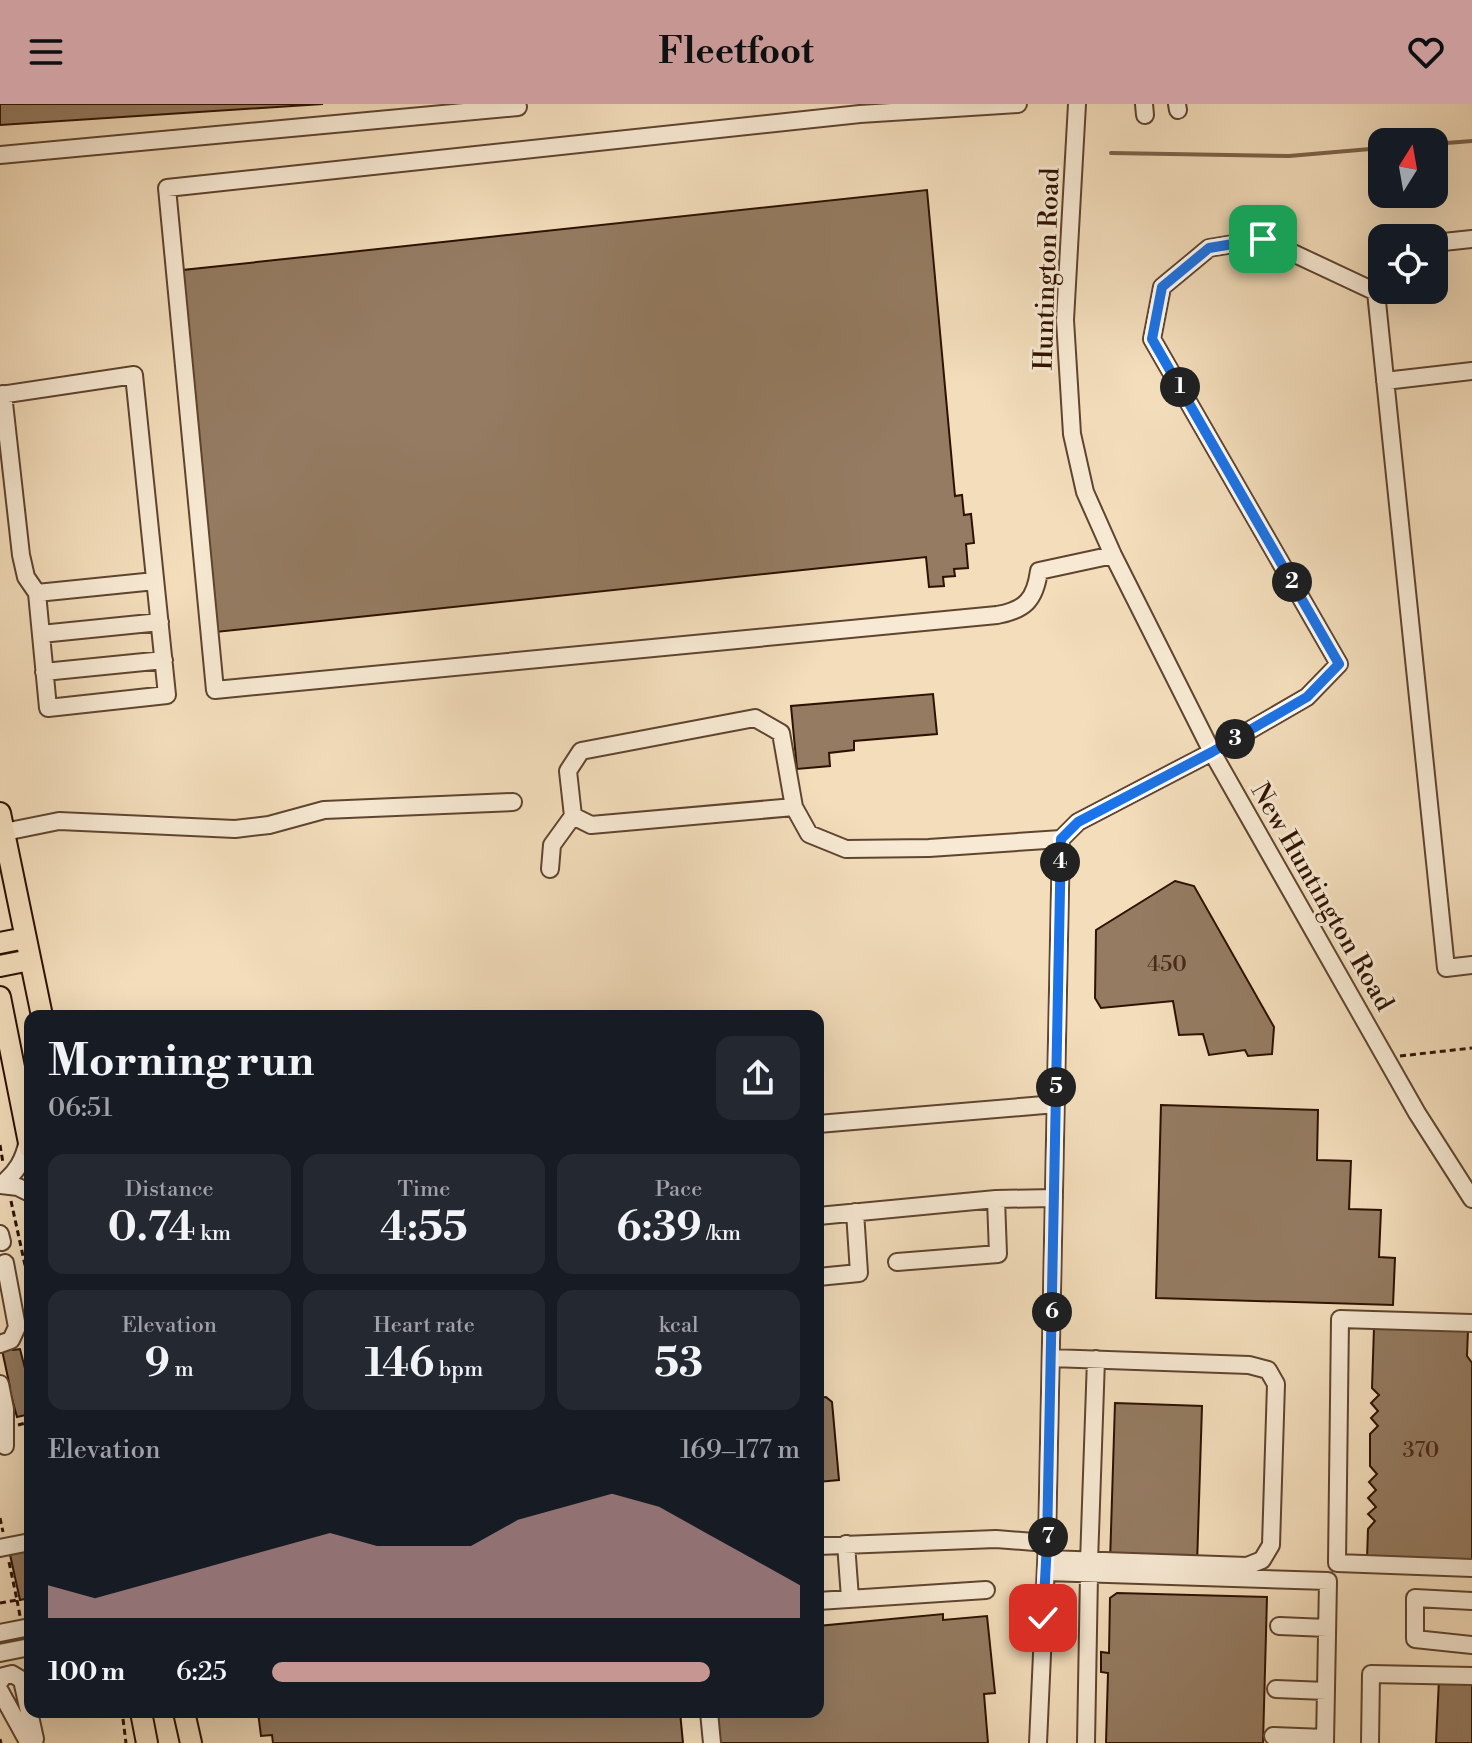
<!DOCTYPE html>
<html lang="en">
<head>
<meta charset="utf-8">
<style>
  :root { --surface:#171b24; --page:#242831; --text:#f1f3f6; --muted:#9ea1a6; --accent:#c59692 }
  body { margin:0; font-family:"Libre Bodoni",serif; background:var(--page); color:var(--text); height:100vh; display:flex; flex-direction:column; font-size:30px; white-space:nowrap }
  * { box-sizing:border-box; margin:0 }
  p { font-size:26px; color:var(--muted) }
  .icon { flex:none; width:44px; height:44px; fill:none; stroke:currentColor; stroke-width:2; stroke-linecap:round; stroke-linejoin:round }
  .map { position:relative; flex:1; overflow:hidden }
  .drawer { position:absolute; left:24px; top:906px; width:800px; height:708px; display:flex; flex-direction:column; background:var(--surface); border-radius:16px; box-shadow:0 8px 32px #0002 }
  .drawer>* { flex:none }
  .needle { width:52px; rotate:11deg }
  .fabs { position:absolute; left:1368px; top:24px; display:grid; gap:16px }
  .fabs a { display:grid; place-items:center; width:80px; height:80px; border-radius:16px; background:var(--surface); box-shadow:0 8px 32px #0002; font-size:40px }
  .pin { position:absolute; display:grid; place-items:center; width:68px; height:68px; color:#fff; margin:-34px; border-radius:16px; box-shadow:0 4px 12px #0006 }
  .km { position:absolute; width:40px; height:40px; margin:-20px; border-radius:50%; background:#222; color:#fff; font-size:22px; line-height:40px; text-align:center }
  .round { display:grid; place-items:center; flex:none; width:84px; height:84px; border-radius:16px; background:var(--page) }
  .head { display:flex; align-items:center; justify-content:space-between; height:136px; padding:0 24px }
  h1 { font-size:44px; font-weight:700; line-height:60px }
  .metrics { display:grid; grid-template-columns:repeat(3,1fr); gap:12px; height:136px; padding:8px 24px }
  .metrics div { display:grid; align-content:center; border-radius:16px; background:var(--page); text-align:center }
  .metrics b { font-size:40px; font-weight:700 }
  .metrics small { font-size:22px; font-weight:400 }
  .metrics p { font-size:22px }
  .chart { height:224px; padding:16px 24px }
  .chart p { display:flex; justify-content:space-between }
  .chart svg { width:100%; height:144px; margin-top:8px; fill:var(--accent); opacity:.7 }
  ul { padding:0 24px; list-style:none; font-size:26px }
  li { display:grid; grid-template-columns:128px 96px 1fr; align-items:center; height:60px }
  li i { height:20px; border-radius:10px; background:var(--accent) }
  header { display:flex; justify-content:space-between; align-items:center; height:104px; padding:0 24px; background:var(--accent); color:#111; font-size:36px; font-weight:700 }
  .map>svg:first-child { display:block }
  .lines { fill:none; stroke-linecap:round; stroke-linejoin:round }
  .stream { stroke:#7c624a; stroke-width:4 }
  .building { fill:#947b61; stroke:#2e1100; stroke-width:2 }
  .minor-casing { stroke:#5f442f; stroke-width:20 }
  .major-casing { stroke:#2e1100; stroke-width:24 }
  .path { stroke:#2e1100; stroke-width:3; stroke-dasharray:6 4; stroke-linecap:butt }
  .minor { stroke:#f7e9d3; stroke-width:16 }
  .major { stroke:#f3ddbb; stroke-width:20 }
  .route-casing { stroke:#fff; stroke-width:16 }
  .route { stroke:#1a73e8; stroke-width:10 }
  .labels { text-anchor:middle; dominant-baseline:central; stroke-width:6; stroke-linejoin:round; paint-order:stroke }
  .number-label { font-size:22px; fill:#482c18 }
  .street-label { font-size:26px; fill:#2e1100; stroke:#f7e9d3 }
</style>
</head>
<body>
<header><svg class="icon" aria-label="menu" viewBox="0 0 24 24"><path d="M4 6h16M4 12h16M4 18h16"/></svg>Fleetfoot<svg class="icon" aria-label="heart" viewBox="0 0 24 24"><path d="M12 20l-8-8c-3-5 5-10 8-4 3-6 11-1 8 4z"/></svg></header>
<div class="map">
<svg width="1472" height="1639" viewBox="0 0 1472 1639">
  <rect width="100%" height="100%" fill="#f3ddbb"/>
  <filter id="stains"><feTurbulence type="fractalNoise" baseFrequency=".0025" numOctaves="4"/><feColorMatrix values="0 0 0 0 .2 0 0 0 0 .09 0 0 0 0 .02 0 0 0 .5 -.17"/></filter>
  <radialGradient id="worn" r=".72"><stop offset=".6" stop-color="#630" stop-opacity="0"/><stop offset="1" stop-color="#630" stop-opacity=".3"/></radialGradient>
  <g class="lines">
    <!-- stream -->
    <path class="stream" d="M1434,40L1472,37
      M1111,49L1289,52L1382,44"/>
  </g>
  <!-- building -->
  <path class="building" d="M0,0H323L0,21Z
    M927,86L955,392L962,391L964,411L971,410L974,439L966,440L968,464L954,465L955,472L943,473L944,482L929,483L926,453L216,528L183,166Z
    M933,590L937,630L854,637V646L829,649L830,662L797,665L791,602Z
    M1175,777L1194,782L1274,923L1272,950L1248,952L1245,946L1209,951L1203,930L1179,931L1173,897L1101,904L1095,894L1096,826Z
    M1161,1001L1318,1006L1317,1056L1351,1057L1349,1105L1381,1106L1379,1153L1395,1154L1393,1201L1156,1194Z
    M1374,1223L1468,1226L1467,1252L1472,1259V1459L1367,1455L1368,1425L1375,1417L1368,1410L1376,1403L1368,1394L1376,1386L1369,1378L1377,1370L1370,1362V1330L1378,1322L1371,1314L1378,1307L1371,1299L1379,1291L1372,1284Z
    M12,1243L13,1246L20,1245L30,1284V1310L17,1313L11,1291L8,1292L6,1283H10L2,1246Z
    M826,1293L832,1298L839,1376L818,1378V1294Z
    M1115,1299L1202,1302L1197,1461L1110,1458Z
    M30,1442V1494L20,1496L9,1446Z
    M1117,1489L1267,1493L1263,1639H1106L1108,1569L1101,1568V1548L1109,1549L1110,1494Z
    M943,1510V1516L987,1512L995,1589L984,1590L988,1639H718L715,1608H818V1522Z
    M1439,1575L1472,1576V1639H1436Z
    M258,1608H680L683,1639H273L272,1631L261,1632Z"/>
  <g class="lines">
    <defs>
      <path id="minor" d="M1018,0L860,10L167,84L215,586L997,511C1025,506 1035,496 1039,467L1113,451
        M1077,0L1065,216L1072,330L1085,388L1113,451L1212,648L1417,1009L1472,1095
        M1144,0L1145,11
        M1177,0L1178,6
        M0,51L518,3L517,0
        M1434,139L1472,135
        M1376,188L1382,165
        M1385,277L1472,267
        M3,290L21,451L26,473L37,489
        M0,291L134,271C145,378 156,484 167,591L48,604L37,489L155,477
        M41,530L160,518
        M44,568L164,556
        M794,703L591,721L573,712L568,667L581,647L755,614L781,629L794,703L809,730L846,745L929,744L1061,735
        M0,729L59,717L235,725L269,721L324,706L513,698
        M550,765L552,741L573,712
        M818,1020L1056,1000
        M0,1081L18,1083L30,1089
        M1,1081C17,1068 24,1056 28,1036
        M818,1112L996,1095L1054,1094
        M0,1130L2,1138
        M897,1158L998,1150L996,1095
        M818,1173L859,1169L855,1108
        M1472,1219L1340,1215L1337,1459L1472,1464
        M0,1240L11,1236L17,1223L5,1159
        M0,1280L5,1305V1342
        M846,1440L850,1494
        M818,1442L996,1435L1047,1439
        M0,1444L30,1438
        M1047,1455L1247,1462L1262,1456L1271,1441L1276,1280L1268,1266L1249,1261L1051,1254
        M1089,1458L1096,1255
        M1046,1468L1328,1477L1325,1639
        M818,1497L986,1486
        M1472,1497L1415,1494V1535L1472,1541
        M1279,1522L1327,1524
        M0,1529L30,1523
        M0,1549L30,1543
        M0,1577L4,1572L12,1570L22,1576L35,1635
        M1276,1585L1326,1587
        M0,1587L27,1636
        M709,1608L712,1639
        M1273,1632L1325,1634
        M1038,1639L1047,1439L1061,735L1078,718L1212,648L1307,593L1339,560L1152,235L1162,183L1209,144L1263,135L1376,188L1446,864L1472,861
        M1086,1639L1089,1470
        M1370,1639L1371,1570L1472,1572"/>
      <path id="major" d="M0,709L42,912
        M0,839L25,834
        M0,862L30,856
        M0,893L30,1044
        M141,1608L147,1639
        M184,1608L191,1639"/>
    </defs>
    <!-- minor casing -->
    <use href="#minor" class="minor-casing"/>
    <!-- major casing -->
    <use href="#major" class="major-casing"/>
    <!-- path -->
    <path class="path" d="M1400,952L1472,944
      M0,1041L3,1059
      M11,1097L30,1184
      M18,1321L30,1318
      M0,1414L3,1428
      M17,1496L20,1512
      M0,1499L17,1496L9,1458
      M44,1610L53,1608
      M123,1615L126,1639
      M0,1635L1,1639"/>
    <!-- minor -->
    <use href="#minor" class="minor"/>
    <!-- major -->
    <use href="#major" class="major"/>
  </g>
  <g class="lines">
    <defs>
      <path id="route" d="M1043,1514L1047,1439L1061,735L1078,718L1212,648L1307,593L1339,560L1152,235L1162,183L1209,144L1263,135"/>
    </defs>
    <!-- route casing -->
    <use href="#route" class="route-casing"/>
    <!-- route -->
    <use href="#route" class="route"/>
  </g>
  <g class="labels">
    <!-- number labels -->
    <g class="number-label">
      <text x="1167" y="860">450</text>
      <text x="1421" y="1346">370</text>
    </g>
    <!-- street labels -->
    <g class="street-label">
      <text transform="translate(1047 165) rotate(-88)">Huntington Road</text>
      <text transform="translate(1322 793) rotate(60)">New Huntington Road</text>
    </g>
  </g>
  <rect width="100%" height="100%" filter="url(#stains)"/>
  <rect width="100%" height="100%" fill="url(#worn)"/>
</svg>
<div class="fabs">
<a><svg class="needle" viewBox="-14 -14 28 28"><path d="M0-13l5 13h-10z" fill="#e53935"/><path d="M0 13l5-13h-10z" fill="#9ea1a6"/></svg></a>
<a><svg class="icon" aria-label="locate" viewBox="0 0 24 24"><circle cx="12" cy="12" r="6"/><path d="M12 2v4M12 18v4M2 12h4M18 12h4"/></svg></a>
</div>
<div class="pin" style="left:1263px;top:135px;background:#1e9e55"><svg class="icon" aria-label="arrive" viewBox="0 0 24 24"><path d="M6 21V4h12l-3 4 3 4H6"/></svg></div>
<div class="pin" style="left:1043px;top:1514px;background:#d93025"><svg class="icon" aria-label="check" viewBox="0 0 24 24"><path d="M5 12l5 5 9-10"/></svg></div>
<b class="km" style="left:1180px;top:283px">1</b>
<b class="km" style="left:1292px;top:478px">2</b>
<b class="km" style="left:1235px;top:635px">3</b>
<b class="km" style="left:1060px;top:758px">4</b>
<b class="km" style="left:1056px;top:983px">5</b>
<b class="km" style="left:1052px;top:1208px">6</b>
<b class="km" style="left:1048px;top:1433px">7</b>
<section class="drawer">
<div class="head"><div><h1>Morning run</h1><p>06:51</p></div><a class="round"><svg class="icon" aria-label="share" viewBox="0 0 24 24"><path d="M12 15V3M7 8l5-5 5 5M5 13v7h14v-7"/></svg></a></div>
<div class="metrics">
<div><p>Distance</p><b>0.74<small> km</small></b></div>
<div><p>Time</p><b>4:55</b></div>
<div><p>Pace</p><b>6:39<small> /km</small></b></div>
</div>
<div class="metrics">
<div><p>Elevation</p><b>9<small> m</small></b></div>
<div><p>Heart rate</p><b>146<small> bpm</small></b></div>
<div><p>kcal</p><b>53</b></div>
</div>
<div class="chart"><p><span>Elevation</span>169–177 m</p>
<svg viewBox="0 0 160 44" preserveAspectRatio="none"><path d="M0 44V34L10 38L20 34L30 30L40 26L50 22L60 18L70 22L80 22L90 22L100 14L110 10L120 6L130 10L140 18L150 26L160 34V44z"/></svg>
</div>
<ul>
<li><b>100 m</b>6:25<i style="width:83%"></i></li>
</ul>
</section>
</div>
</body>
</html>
